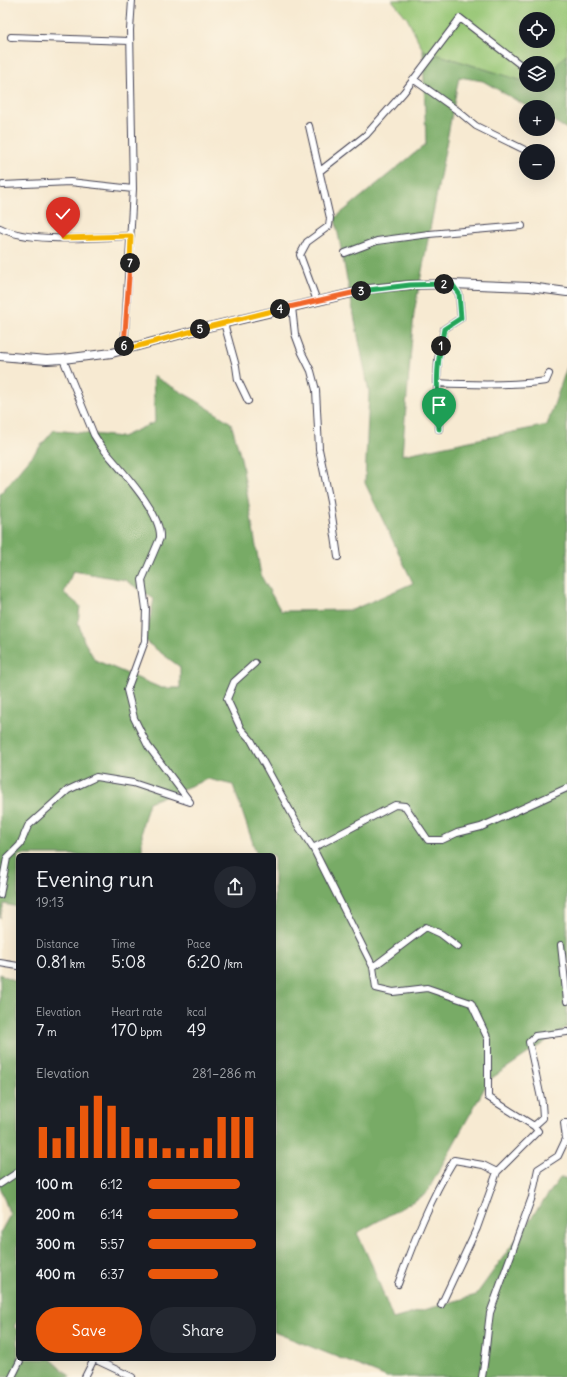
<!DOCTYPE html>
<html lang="en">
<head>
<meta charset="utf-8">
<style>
  :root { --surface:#171b24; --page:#242831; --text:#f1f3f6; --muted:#9ea1a6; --accent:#ea580c }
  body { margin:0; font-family:Delius,sans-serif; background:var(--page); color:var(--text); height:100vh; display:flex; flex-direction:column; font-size:15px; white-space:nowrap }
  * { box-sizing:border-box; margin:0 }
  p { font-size:13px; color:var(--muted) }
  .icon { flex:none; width:22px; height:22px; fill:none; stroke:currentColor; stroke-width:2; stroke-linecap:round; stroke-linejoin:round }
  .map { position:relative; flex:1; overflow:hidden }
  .side { position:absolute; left:16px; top:853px; width:260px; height:508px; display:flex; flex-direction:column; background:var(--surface); border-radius:6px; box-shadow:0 4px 16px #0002 }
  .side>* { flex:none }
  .controls { position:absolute; left:519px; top:12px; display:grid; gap:8px }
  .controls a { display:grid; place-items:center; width:36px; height:36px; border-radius:50%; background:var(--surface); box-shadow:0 4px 16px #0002; font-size:20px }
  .pin { position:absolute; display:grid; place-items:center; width:34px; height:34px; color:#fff; margin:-41px -17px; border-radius:50% 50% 50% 0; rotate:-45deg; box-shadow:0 0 4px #0007 }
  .pin .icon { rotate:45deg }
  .km { position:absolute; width:20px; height:20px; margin:-10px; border-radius:50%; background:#222; color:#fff; font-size:11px; line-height:20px; text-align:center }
  .round { display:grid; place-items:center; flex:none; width:42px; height:42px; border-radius:21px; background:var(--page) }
  .overview { display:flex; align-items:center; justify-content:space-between; height:68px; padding:0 20px }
  h1 { font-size:22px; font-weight:600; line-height:30px }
  .metrics { display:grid; grid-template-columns:repeat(3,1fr); gap:6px; height:68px; padding:4px 20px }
  .metrics div { display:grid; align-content:center }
  .metrics b { font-size:17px; font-weight:600 }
  .metrics small { font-size:11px; font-weight:400 }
  .metrics p { font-size:11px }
  .chart { height:112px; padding:8px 20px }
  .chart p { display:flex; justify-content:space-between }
  .chart svg { width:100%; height:72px; margin-top:4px; stroke:var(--accent); stroke-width:6 }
  .primary-button { display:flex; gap:8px; margin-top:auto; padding:8px 20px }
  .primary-button a { flex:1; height:46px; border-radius:24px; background:var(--accent); color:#fff; font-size:16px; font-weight:600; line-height:46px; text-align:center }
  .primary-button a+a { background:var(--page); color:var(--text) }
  ul { padding:0 20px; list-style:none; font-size:13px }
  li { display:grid; grid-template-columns:64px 48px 1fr; align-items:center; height:30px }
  li i { height:10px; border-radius:5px; background:var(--accent) }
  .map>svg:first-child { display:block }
  .green { fill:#96c675; stroke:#5c7458; fill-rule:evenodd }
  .forest { fill:#78ab66; stroke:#4d6650; fill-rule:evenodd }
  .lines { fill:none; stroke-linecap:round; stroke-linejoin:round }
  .minor-casing { stroke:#424052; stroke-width:8 }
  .tertiary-casing { stroke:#424052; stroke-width:10 }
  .minor { stroke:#fff; stroke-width:6 }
  .tertiary { stroke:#fff; stroke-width:8 }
  .split-1-casing { stroke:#fff; stroke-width:8 }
  .split-2-casing { stroke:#fff; stroke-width:8 }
  .split-3-casing { stroke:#fff; stroke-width:8 }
  .split-4-casing { stroke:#fff; stroke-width:8 }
  .split-5-casing { stroke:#fff; stroke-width:8 }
  .split-6-casing { stroke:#fff; stroke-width:8 }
  .split-7-casing { stroke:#fff; stroke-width:8 }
  .split-8-casing { stroke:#fff; stroke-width:8 }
  .split-1 { stroke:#22a559; stroke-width:5 }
  .split-2 { stroke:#22a559; stroke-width:5 }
  .split-3 { stroke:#22a559; stroke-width:5 }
  .split-4 { stroke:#f0652b; stroke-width:5 }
  .split-5 { stroke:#f5b400; stroke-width:5 }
  .split-6 { stroke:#f5b400; stroke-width:5 }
  .split-7 { stroke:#f0652b; stroke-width:5 }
  .split-8 { stroke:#f5b400; stroke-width:5 }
</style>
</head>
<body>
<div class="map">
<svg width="567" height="1377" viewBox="0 0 567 1377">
  <rect width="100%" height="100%" fill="#fcf5e5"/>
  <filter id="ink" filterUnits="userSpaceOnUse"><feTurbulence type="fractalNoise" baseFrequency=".025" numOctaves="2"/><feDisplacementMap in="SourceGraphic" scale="8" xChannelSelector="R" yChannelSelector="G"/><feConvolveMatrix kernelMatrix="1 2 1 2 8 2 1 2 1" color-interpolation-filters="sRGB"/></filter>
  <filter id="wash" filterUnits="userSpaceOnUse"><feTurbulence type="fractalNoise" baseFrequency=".012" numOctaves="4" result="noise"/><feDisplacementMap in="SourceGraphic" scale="16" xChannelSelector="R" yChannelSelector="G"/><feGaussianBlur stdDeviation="0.9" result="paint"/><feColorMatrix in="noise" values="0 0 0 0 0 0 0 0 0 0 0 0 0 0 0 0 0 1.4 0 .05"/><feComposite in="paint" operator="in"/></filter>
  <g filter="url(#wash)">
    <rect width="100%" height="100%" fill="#f7ead2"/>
    <!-- green -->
    <path class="green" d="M392,0H567V54L548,75V63H526V82L423,50L407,18ZM526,19H548V41H526Z"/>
    <!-- forest -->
    <path class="forest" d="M423,50L526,82V85H548V75L567,54V129L548,118V107H528L483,81L459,77L414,313L402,455L547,425L567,367V1027L489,1080L426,1194L357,1233L372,1265L393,1319L476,1295L560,1178H567V1377H387L274,1332V855H257L233,785L208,779L149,802L142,826V855H18V907L4,904L0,918V494L54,430L122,437L155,422L153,376L197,401L231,423L241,458L261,576L281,611L352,610L413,583L365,483L369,392L335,218L426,144ZM73,571L125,580L154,599L145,641L180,667V688H161L95,660L84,641L78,622L80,606L64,593Z
      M0,974L18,982V1319L14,1327L18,1330V1359H51L70,1376V1377H0V1233L10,1215L0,1187Z"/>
  </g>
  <g filter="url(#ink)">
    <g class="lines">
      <defs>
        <path id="minor" d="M11,37L130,41
          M413,79L458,111L476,126L527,151
          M309,126L330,218L329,226L307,242L300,255L317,301
          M320,171L366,135L404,92L460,18L522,66
          M3,185L70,182L133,189
          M0,228C31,244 96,237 131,236
          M345,253L377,241L429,234L522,226
          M292,307L295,334L302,353L311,371L316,390L319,449L330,502L338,557
          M224,323L236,366L238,380L248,401
          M124,350L133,189L130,30L132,0
          M437,383C474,385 510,386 546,381L549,374
          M439,429L437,383L438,360L444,329L461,318L459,294L452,284
          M255,663L234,682L227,699L241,729L251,740L299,827L313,848L373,967L376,988L393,992L427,988L471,1003L488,1039V1097L534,1126L538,1131L497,1172L477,1228L441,1305
          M313,848L395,805L405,806L428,840H442L457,833L481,827L567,788
          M0,895L7,858L20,845L28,826L68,790L81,784L96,777L133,783L190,802L148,746L134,718L127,690L145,641L146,609L142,580L160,538C162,512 118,467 101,446L94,435L63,359
          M561,945L567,1001
          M0,963L18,966
          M373,967L426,927L441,934L458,947
          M534,1126L543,1118L542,1103L529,1042L535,1036L567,1032
          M0,1184L18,1172
          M398,1284C414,1241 430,1199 454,1160L483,1165L497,1172
          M94,1359L132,1377
          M12,1377L21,1359
          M85,1377L94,1359
          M482,1377C486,1356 487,1334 490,1313L532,1197L538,1169L558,1156L566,1139L564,1123H567"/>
        <path id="tertiary" d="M0,356L47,360L63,359L112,353L204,328L369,289L410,285L452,284L530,287L567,292"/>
      </defs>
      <!-- minor casing -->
      <use href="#minor" class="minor-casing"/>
      <!-- tertiary casing -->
      <use href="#tertiary" class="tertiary-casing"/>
      <!-- minor -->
      <use href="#minor" class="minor"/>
      <!-- tertiary -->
      <use href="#tertiary" class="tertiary"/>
    </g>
  </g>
  <g class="lines" filter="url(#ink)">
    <defs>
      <path id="split-1" d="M439,429C438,401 435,374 441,346"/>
      <path id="split-2" d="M441,346L444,329L461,318L459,294L452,284H444"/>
      <path id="split-3" d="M361,291L410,285L444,284"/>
      <path id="split-4" d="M280,309L361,291"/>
      <path id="split-5" d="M200,329L280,309"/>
      <path id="split-6" d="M124,346V350L200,329"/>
      <path id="split-7" d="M124,346L130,263"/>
      <path id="split-8" d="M63,238L131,236L130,263"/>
    </defs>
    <!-- split-1 casing -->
    <use href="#split-1" class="split-1-casing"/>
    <!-- split-2 casing -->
    <use href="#split-2" class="split-2-casing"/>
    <!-- split-3 casing -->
    <use href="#split-3" class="split-3-casing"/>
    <!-- split-4 casing -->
    <use href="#split-4" class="split-4-casing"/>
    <!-- split-5 casing -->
    <use href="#split-5" class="split-5-casing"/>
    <!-- split-6 casing -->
    <use href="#split-6" class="split-6-casing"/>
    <!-- split-7 casing -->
    <use href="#split-7" class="split-7-casing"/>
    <!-- split-8 casing -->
    <use href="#split-8" class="split-8-casing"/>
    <!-- split-1 -->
    <use href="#split-1" class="split-1"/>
    <!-- split-2 -->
    <use href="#split-2" class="split-2"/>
    <!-- split-3 -->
    <use href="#split-3" class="split-3"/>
    <!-- split-4 -->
    <use href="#split-4" class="split-4"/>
    <!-- split-5 -->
    <use href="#split-5" class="split-5"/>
    <!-- split-6 -->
    <use href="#split-6" class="split-6"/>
    <!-- split-7 -->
    <use href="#split-7" class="split-7"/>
    <!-- split-8 -->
    <use href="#split-8" class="split-8"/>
  </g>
</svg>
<div class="controls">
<a><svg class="icon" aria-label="locate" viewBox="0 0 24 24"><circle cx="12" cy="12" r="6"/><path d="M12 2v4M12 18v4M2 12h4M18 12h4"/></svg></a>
<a><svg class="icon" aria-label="layers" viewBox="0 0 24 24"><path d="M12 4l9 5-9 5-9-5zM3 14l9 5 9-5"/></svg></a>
<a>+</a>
<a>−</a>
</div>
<div class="pin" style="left:439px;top:429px;background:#1e9e55"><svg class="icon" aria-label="arrive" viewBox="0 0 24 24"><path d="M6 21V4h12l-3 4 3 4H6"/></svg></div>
<div class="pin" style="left:63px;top:238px;background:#d93025"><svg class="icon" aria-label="check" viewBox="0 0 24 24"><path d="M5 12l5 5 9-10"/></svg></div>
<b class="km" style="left:441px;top:346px">1</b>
<b class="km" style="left:444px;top:284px">2</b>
<b class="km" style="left:361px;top:291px">3</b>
<b class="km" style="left:280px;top:309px">4</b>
<b class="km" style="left:200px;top:329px">5</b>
<b class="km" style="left:124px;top:346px">6</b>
<b class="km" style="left:130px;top:263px">7</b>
<section class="side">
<div class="overview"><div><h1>Evening run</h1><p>19:13</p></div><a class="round"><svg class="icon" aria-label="share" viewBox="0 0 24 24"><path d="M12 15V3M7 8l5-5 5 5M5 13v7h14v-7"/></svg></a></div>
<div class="metrics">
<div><p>Distance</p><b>0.81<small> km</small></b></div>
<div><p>Time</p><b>5:08</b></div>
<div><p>Pace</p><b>6:20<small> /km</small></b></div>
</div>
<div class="metrics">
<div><p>Elevation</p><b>7<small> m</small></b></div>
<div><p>Heart rate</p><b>170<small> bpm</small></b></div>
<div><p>kcal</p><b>49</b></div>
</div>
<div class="chart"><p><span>Elevation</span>281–286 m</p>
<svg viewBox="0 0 160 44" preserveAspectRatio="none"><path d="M5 44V25M15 44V32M25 44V25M35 44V12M45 44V6M55 44V12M65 44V25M75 44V32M85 44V32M95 44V38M105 44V38M115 44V38M125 44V32M135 44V19M145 44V19M155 44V19"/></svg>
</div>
<ul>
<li><b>100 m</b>6:12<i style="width:85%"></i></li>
<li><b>200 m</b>6:14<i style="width:83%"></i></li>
<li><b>300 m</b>5:57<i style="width:100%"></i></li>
<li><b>400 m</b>6:37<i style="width:65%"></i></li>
</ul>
<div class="primary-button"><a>Save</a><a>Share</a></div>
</section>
</div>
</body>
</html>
